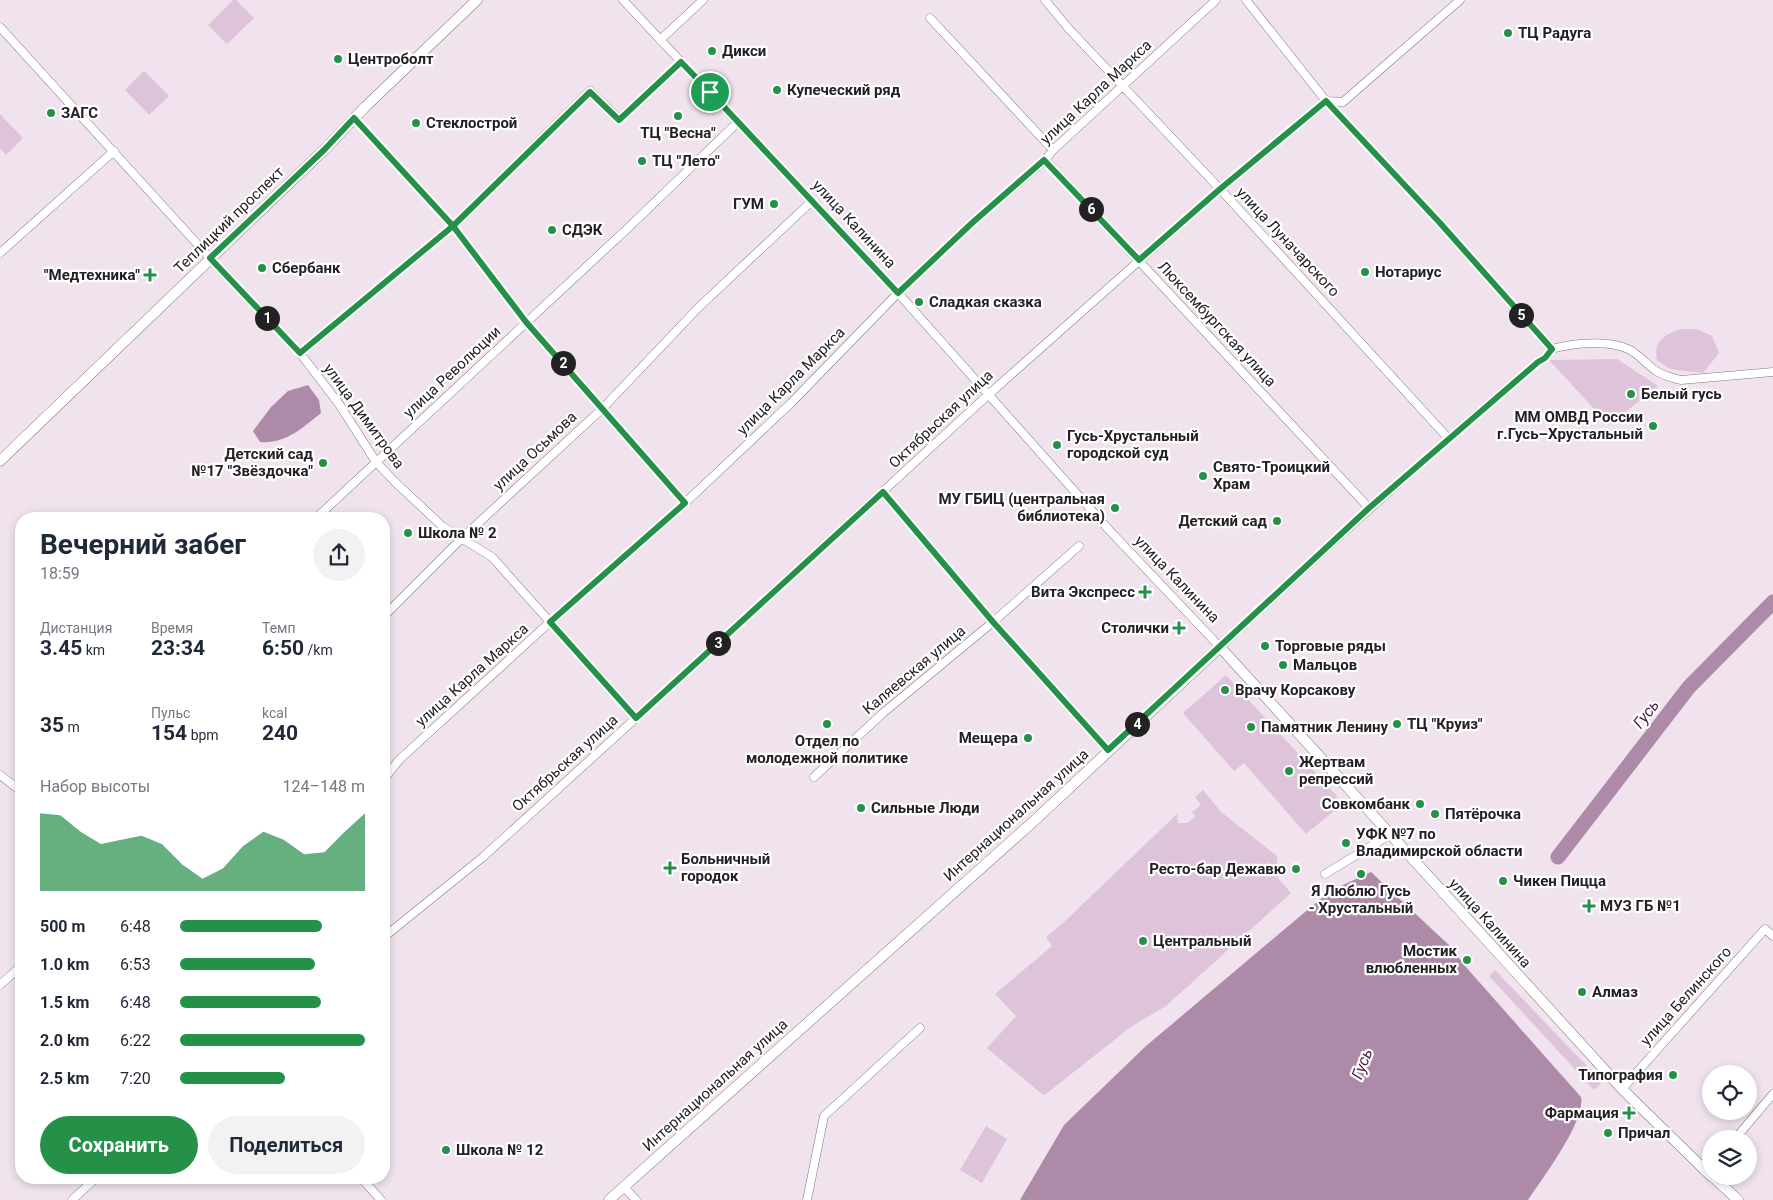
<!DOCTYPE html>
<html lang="ru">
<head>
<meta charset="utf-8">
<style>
  :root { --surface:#fff; --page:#f2f2f3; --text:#1f2937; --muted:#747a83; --accent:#249048 }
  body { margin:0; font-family:Roboto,sans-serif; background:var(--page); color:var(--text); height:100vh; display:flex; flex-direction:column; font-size:19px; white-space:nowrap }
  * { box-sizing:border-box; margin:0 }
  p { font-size:16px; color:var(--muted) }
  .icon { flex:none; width:28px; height:28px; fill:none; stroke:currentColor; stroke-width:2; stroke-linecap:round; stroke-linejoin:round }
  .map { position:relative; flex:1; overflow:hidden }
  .drawer { position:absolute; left:15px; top:512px; width:375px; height:672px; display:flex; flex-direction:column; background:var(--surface); border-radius:20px; box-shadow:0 2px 8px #0003 }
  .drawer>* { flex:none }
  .tools { position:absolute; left:1702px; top:1065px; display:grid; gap:10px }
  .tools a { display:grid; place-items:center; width:55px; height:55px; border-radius:50%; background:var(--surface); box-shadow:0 2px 8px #0003; font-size:25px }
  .pin { position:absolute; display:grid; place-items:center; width:42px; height:42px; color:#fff; margin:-21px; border:2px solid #fff; border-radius:50%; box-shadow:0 1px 5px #0007 }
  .km { position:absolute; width:25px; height:25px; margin:-12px; border-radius:50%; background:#222; color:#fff; font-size:14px; line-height:25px; text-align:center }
  .round { display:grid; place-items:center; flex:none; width:52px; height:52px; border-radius:26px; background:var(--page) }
  .summary { display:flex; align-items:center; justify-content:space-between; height:85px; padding:0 25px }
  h1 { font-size:28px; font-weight:700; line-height:38px }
  .figures { display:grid; grid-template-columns:repeat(3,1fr); gap:8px; height:85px; padding:5px 25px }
  .figures div { display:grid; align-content:center }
  .figures b { font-size:21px; font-weight:700 }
  .figures small { font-size:14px; font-weight:400 }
  .figures p { font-size:14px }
  .chart { height:140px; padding:10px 25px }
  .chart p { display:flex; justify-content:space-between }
  .chart svg { width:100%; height:90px; margin-top:5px; fill:var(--accent); opacity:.7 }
  .primary-button { display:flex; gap:10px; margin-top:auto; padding:10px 25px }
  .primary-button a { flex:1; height:58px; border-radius:30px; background:var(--accent); color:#fff; font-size:20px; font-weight:700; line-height:58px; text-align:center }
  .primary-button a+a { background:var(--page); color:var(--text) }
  ul { padding:0 25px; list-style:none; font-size:16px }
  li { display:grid; grid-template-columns:80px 60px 1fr; align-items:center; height:38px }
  li i { height:12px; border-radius:6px; background:var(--accent) }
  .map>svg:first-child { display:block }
  .green { fill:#dec4da }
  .water { fill:#ae8aa9 }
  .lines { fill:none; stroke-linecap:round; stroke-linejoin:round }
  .river { stroke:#ae8aa9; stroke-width:15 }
  .minor-casing { stroke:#837681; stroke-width:9 }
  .major-casing { stroke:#837681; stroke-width:11 }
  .minor { stroke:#fff; stroke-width:8 }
  .major { stroke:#fff; stroke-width:10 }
  .route-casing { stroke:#fff; stroke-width:10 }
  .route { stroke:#249048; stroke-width:6 }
  .poi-dot { fill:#249048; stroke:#fff; stroke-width:2 }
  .labels { text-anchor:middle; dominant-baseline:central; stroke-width:4.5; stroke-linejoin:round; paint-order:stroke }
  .poi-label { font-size:15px; font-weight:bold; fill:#252024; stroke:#fff; text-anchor:start }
  .street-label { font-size:15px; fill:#252024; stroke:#fff }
  .water-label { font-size:16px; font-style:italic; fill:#491b45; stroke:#fff }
</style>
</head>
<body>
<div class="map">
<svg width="1773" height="1200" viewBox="0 0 1773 1200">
  <rect width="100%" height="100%" fill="#f0e3ee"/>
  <!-- green -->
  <path class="green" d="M233,0H236L254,18L227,44L208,25Z
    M144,71L169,96L149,115L125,90Z
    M0,114L23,138L6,155L0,149Z
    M1681,329H1697L1712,336L1719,353L1703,373L1670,369L1657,360C1653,341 1665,334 1681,329Z
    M1617,359L1658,386L1609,425L1549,360Z
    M1226,675L1337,796L1334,811L1306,834L1244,763L1234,771L1183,713Z
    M1203,790L1221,812L1277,856L1278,878L1291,893L1166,1006L1132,1026L1046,1094L1043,1095L987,1048L1016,1016L995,994L1052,946L1046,937L1064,922L1177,814L1178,823H1188L1195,816L1192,812L1201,805L1195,797Z
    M1495,970L1602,1082L1594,1090L1489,976Z
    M986,1126L1007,1139L982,1183L960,1170Z"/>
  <!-- water -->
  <path class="water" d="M308,385L319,400L321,413C302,428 286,444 260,442L253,431L271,407L288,391Z
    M1371,872L1451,947L1465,966L1581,1097C1586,1121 1542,1179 1528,1200H1020L1064,1125L1146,1046L1330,891Z"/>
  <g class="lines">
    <!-- river -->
    <path class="river" d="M1558,857L1689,687L1773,602"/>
    <defs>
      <path id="minor" d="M623,0L898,293L1110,531L1220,647C1324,549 1429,454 1538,362L1545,358L1552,349
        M1045,0L1069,29L1220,189L1448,438
        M1246,0L1326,101L1440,223L1552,349
        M930,18L1053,150
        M0,27L210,258L300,353L339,404L376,462L395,482L442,526L492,557L636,718
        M660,40L703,0
        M354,118L453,226L526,322L685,503
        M1045,160L1369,508
        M0,253L114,151
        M1552,349C1572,343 1609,340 1628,349C1639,354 1646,364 1656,371C1664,376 1673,378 1681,380L1773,372
        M300,353L453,226L590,91L619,119L681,62
        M883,492L993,622L1108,750
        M315,519L628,228L738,122
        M384,616L461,539L602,409L699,307L812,201
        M0,775L21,791
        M814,777L883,713L993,622L1079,546
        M384,779L399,760L550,622L685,503L791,403L898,293L972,223L1045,160L1053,150L1216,0
        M1325,874L1391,834
        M384,937L483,857L636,718L988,395L1220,189L1326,101L1343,102L1460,0
        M0,985L21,966
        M1622,1089L1765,929L1773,936
        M1735,1139L1773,1094
        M362,1179L381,1200
        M624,1187L636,1200
        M72,1200L95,1179
        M807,1200L824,1116L920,1028"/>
      <path id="major" d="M0,461L325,149L365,107L477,0
        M1712,1176L1738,1200
        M609,1200L1034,821L1220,647L1622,1089L1711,1176"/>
    </defs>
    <!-- minor casing -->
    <use href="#minor" class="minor-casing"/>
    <!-- major casing -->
    <use href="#major" class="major-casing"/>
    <!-- minor -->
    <use href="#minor" class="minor"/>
    <!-- major -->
    <use href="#major" class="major"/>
  </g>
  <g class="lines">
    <defs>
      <path id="route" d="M710,92L681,62L619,120L590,92L453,226L300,353L210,258L325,149L354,118L453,226L526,322L685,503L550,622L636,718L883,492L993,622L1108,750L1369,508L1538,362L1545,358L1552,349L1440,223L1326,101L1220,189L1139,260L1044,160L972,223L898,293L710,92"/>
    </defs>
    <!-- route casing -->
    <use href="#route" class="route-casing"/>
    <!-- route -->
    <use href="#route" class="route"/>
  </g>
  <!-- markers -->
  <g class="poi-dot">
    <circle cx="1508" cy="33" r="5"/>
    <circle cx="712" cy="51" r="5"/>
    <circle cx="338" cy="59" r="5"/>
    <circle cx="777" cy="90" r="5"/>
    <circle cx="51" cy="113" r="5"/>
    <circle cx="678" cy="116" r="5"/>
    <circle cx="416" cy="123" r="5"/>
    <circle cx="642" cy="161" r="5"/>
    <circle cx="774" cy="204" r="5"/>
    <circle cx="552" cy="230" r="5"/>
    <circle cx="262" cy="268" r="5"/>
    <circle cx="1365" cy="272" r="5"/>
    <path d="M147.5 267.5h5v5h5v5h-5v5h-5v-5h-5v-5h5z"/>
    <circle cx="919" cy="302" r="5"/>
    <circle cx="1631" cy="394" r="5"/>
    <circle cx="1653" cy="426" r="5"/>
    <circle cx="1057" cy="445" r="5"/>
    <circle cx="323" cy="463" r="5"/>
    <circle cx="1203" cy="476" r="5"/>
    <circle cx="1115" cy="508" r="5"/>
    <circle cx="1277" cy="521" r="5"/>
    <circle cx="408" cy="533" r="5"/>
    <path d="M1142.5 584.5h5v5h5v5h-5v5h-5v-5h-5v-5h5z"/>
    <path d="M1176.5 620.5h5v5h5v5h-5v5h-5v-5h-5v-5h5z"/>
    <circle cx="1265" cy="646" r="5"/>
    <circle cx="1283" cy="665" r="5"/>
    <circle cx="1225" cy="690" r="5"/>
    <circle cx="827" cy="724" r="5"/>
    <circle cx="1397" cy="724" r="5"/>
    <circle cx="1251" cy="727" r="5"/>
    <circle cx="1028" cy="738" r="5"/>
    <circle cx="1289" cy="771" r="5"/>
    <circle cx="1420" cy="804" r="5"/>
    <circle cx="861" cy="808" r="5"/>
    <circle cx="1435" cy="814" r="5"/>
    <circle cx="1346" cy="843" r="5"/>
    <path d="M667.5 860.5h5v5h5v5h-5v5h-5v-5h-5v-5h5z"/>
    <circle cx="1296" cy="869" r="5"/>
    <circle cx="1361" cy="874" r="5"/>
    <circle cx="1503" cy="881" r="5"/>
    <path d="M1586.5 898.5h5v5h5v5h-5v5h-5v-5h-5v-5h5z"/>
    <circle cx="1143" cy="941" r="5"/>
    <circle cx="1467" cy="960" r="5"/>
    <circle cx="1582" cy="992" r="5"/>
    <circle cx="1673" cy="1075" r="5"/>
    <path d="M1626.5 1105.5h5v5h5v5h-5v5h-5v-5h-5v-5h5z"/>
    <circle cx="1608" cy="1133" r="5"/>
    <circle cx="446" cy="1150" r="5"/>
  </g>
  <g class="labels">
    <!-- poi labels -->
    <g class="poi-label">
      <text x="1518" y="33">ТЦ Радуга</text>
      <text x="722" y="51">Дикси</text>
      <text x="348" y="59">Центроболт</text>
      <text x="787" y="90">Купеческий ряд</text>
      <text x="61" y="113">ЗАГС</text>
      <text x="426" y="123">Стеклострой</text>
      <text x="678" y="133" text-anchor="middle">ТЦ "Весна"</text>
      <text x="652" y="161">ТЦ "Лето"</text>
      <text x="764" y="204" text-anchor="end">ГУМ</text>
      <text x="562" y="230">СДЭК</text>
      <text x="272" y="268">Сбербанк</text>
      <text x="1375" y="272">Нотариус</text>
      <text x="140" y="275" text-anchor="end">"Медтехника"</text>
      <text x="929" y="302">Сладкая сказка</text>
      <text x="1641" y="394">Белый гусь</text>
      <text x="1643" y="417" text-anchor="end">ММ ОМВД России<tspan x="1643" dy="17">г.Гусь–Хрустальный</tspan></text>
      <text x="1067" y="436">Гусь-Хрустальный<tspan x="1067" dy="17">городской суд</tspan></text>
      <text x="313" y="454" text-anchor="end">Детский сад<tspan x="313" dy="17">№17 "Звёздочка"</tspan></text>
      <text x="1213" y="467">Свято-Троицкий<tspan x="1213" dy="17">Храм</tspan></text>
      <text x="1105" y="499" text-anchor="end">МУ ГБИЦ (центральная<tspan x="1105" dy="17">библиотека)</tspan></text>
      <text x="1267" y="521" text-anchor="end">Детский сад</text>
      <text x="418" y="533">Школа № 2</text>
      <text x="1135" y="592" text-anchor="end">Вита Экспресс</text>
      <text x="1169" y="628" text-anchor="end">Столички</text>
      <text x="1275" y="646">Торговые ряды</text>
      <text x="1293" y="665">Мальцов</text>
      <text x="1235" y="690">Врачу Корсакову</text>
      <text x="1407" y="724">ТЦ "Круиз"</text>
      <text x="1261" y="727">Памятник Ленину</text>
      <text x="1018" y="738" text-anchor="end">Мещера</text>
      <text x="827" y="741" text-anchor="middle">Отдел по<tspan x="827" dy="17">молодежной политике</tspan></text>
      <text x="1299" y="762">Жертвам<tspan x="1299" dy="17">репрессий</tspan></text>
      <text x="1410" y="804" text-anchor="end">Совкомбанк</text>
      <text x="871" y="808">Сильные Люди</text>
      <text x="1445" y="814">Пятёрочка</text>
      <text x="1356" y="834">УФК №7 по<tspan x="1356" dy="17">Владимирской области</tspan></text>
      <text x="681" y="859">Больничный<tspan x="681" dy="17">городок</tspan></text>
      <text x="1286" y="869" text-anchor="end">Ресто-бар Дежавю</text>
      <text x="1513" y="881">Чикен Пицца</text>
      <text x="1361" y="891" text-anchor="middle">Я Люблю Гусь<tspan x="1361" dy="17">- Хрустальный</tspan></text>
      <text x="1600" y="906">МУЗ ГБ №1</text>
      <text x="1153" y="941">Центральный</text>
      <text x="1457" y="951" text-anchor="end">Мостик<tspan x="1457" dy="17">влюбленных</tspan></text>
      <text x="1592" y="992">Алмаз</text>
      <text x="1663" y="1075" text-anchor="end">Типография</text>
      <text x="1619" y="1113" text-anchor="end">Фармация</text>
      <text x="1618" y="1133">Причал</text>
      <text x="456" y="1150">Школа № 12</text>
    </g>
    <!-- street labels -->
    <g class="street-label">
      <text transform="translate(1096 92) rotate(-43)">улица Карла Маркса</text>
      <text transform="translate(229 220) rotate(-44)">Теплицкий проспект</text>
      <text transform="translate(854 224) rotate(47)">улица Калинина</text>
      <text transform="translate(1288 242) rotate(47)">улица Луначарского</text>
      <text transform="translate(1217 324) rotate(47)">Люксембургская улица</text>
      <text transform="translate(452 372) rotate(-43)">улица Революции</text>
      <text transform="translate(791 381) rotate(-45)">улица Карла Маркса</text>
      <text transform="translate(364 416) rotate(54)">улица Димитрова</text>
      <text transform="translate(941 419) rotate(-43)">Октябрьская улица</text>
      <text transform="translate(535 451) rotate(-43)">улица Осьмова</text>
      <text transform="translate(1177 579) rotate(46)">улица Калинина</text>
      <text transform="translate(914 670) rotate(-40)">Каляевская улица</text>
      <text transform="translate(472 675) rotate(-42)">улица Карла Маркса</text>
      <text transform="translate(565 763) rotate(-42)">Октябрьская улица</text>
      <text transform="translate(1016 815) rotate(-42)">Интернациональная улица</text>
      <text transform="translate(1490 923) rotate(48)">улица Калинина</text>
      <text transform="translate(1686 996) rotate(-48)">улица Белинского</text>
      <text transform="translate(715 1085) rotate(-42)">Интернациональная улица</text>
    </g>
    <!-- water labels -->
    <g class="water-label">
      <text transform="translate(1646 714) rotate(-52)">Гусь</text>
      <text transform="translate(1362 1064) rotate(-69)">Гусь</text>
    </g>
  </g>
</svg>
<div class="tools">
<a><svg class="icon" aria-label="locate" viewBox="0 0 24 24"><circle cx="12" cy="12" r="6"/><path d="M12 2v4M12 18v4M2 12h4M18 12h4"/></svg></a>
<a><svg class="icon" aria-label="layers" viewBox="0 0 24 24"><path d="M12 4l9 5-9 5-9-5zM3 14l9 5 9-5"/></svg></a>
</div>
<div class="pin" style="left:710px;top:92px;background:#1e9e55"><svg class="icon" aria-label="arrive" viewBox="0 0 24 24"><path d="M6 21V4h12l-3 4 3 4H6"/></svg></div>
<b class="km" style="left:267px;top:318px">1</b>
<b class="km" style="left:563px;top:363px">2</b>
<b class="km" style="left:718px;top:643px">3</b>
<b class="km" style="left:1137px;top:724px">4</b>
<b class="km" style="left:1521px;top:315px">5</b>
<b class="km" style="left:1091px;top:209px">6</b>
<section class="drawer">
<div class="summary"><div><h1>Вечерний забег</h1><p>18:59</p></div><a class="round"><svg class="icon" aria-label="share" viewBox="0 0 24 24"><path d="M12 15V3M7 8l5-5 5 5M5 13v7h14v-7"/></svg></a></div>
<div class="figures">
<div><p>Дистанция</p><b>3.45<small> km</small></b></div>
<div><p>Время</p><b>23:34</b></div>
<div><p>Темп</p><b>6:50<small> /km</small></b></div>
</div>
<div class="figures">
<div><b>35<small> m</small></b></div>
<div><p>Пульс</p><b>154<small> bpm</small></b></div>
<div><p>kcal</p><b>240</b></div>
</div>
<div class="chart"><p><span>Набор высоты</span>124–148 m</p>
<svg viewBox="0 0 160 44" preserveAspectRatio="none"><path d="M0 44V6L10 7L20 15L30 21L40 19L50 17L60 21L70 31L80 38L90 33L100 22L110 15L120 19L130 26L140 25L150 15L160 6V44z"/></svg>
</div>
<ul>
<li><b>500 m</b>6:48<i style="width:77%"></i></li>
<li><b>1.0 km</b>6:53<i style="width:73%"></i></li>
<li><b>1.5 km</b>6:48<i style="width:76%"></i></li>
<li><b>2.0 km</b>6:22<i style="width:100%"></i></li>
<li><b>2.5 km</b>7:20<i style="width:57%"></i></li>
</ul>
<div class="primary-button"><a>Сохранить</a><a>Поделиться</a></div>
</section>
</div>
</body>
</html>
